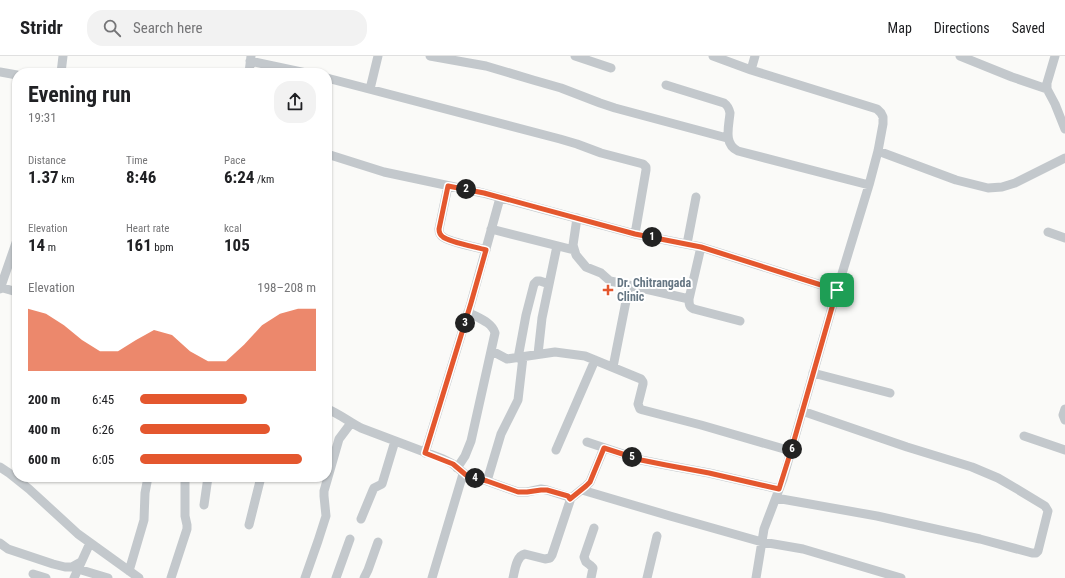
<!DOCTYPE html>
<html lang="en">
<head>
<meta charset="utf-8">
<style>
  :root { --surface:#fff; --page:#f2f2f2; --text:#202124; --muted:#757577; --line:#e0e0e0; --accent:#e4572e }
  body { margin:0; font-family:"Roboto Condensed",sans-serif; background:var(--page); color:var(--text); height:100vh; display:flex; flex-direction:column; font-size:15px; white-space:nowrap }
  * { box-sizing:border-box; margin:0 }
  p { font-size:13px; color:var(--muted) }
  .icon { flex:none; width:22px; height:22px; fill:none; stroke:currentColor; stroke-width:2; stroke-linecap:round; stroke-linejoin:round }
  .map { position:relative; flex:1; overflow:hidden }
  .side { position:absolute; left:12px; top:12px; width:320px; height:414px; display:flex; flex-direction:column; background:var(--surface); border-radius:16px; box-shadow:0 1px 3px #0004 }
  .side>* { flex:none }
  .pin { position:absolute; display:grid; place-items:center; width:34px; height:34px; color:#fff; margin:-17px; border-radius:8px; box-shadow:0 2px 6px #0006 }
  .km { position:absolute; width:20px; height:20px; margin:-10px; border-radius:50%; background:#222; color:#fff; font-size:11px; line-height:20px; text-align:center }
  .round { display:grid; place-items:center; flex:none; width:42px; height:42px; border-radius:16px; background:var(--page) }
  .overview { display:flex; align-items:center; justify-content:space-between; height:68px; padding:0 16px }
  h1 { font-size:22px; font-weight:700; line-height:30px }
  .stats { display:grid; grid-template-columns:repeat(3,1fr); gap:6px; height:68px; padding:4px 16px }
  .stats div { display:grid; align-content:center }
  .stats b { font-size:17px; font-weight:700 }
  .stats small { font-size:11px; font-weight:400 }
  .stats p { font-size:11px }
  .chart { height:112px; padding:8px 16px }
  .chart p { display:flex; justify-content:space-between }
  .chart svg { width:100%; height:72px; margin-top:4px; fill:var(--accent); opacity:.7 }
  ul { padding:0 16px; list-style:none; font-size:13px }
  li { display:grid; grid-template-columns:64px 48px 1fr; align-items:center; height:30px }
  li i { height:10px; border-radius:5px; background:var(--accent) }
  header { display:flex; align-items:center; gap:24px; box-sizing:border-box; height:56px; padding:0 20px; background:var(--surface); border-bottom:1px solid var(--line) }
  header strong { font-size:19px }
  nav { display:flex; gap:22px; margin-inline-start:auto; font-size:14px }
  .search { width:280px; height:36px; background:var(--page); display:flex; align-items:center; gap:10px; box-sizing:border-box; padding:0 14px; border-radius:16px; color:var(--muted); font-size:15px }
  .map>svg:first-child { display:block }
  .lines { fill:none; stroke-linecap:round; stroke-linejoin:round }
  .minor { stroke:#c3c8cc; stroke-width:9 }
  .route-casing { stroke:#fff; stroke-width:8 }
  .route { stroke:#e4572e; stroke-width:5 }
  .poi-dot { fill:#e4572e; stroke:#fff; stroke-width:1.5 }
  .labels { text-anchor:middle; dominant-baseline:central; stroke-width:4; stroke-linejoin:round; paint-order:stroke }
  .poi-label { font-size:12px; font-weight:bold; fill:#657683; stroke:#fff; text-anchor:start }
</style>
</head>
<body>
<header>
<strong>Stridr</strong>
<div class="search"><svg class="icon" aria-label="search" viewBox="0 0 24 24"><circle cx="10" cy="10" r="6"/><path d="M15 15l6 6"/></svg>Search here</div>
<nav><a>Map</a><a>Directions</a><a>Saved</a></nav>
</header>
<div class="map">
<svg width="1065" height="522" viewBox="0 0 1065 522">
  <rect width="100%" height="100%" fill="#fafaf8"/>
  <g class="lines">
    <!-- minor -->
    <path class="minor" d="M430,0L486,10L533,24L561,32L600,47L615,52L727,82
      M575,0L611,12
      M713,0L751,14L877,53L881,57L883,61V68L878,95L869,129L837,234L783,423L764,473L756,522
      M960,0L1012,21L1047,33
      M1055,0L1047,27V33L1055,48L1065,73
      M250,5L306,17
      M751,14L755,0
      M0,16L17,19
      M61,17L63,0
      M249,17L251,0
      M327,22L560,83L577,88L601,97L643,108L646,111V114L635,178
      M666,29L724,47C728,50 729,52 730,57C729,70 723,88 738,95L869,129
      M370,33L378,0
      M878,95L956,124L988,132L1002,131L1015,127L1065,102
      M327,98L384,116L483,137L635,178L701,191L837,234
      M448,130L439,173C439,176 440,179 443,181C449,186 476,191 486,194
      M577,162L573,189L576,199L586,211L601,217L610,225L615,226L689,243
      M491,173L574,194
      M1048,176L1065,182
      M687,188L696,141
      M701,191L689,243C689,248 689,251 694,253L740,265
      M0,231L17,236
      M0,233L17,184
      M492,295L507,303L555,296L585,300L641,323L643,326V328L638,348L640,353L643,354L701,369L791,395
      M538,298L542,262L557,190
      M518,302L526,259L534,228L537,225H540L549,228
      M613,311L629,230
      M813,317L890,337
      M327,353C340,358 349,366 361,372L443,403L453,408L466,419L487,425L518,436H527L541,433L547,434L569,441L570,445L552,499L550,502L545,503L525,498C516,500 515,514 513,522
      M1065,353L1063,359L1065,364
      M1024,380L1065,394
      M587,386L641,404L666,409L709,417L779,433
      M556,394L595,304
      M425,397L471,247L500,142
      M0,411L9,417L29,433L78,478L139,522
      M457,412L465,400L471,385L495,277C492,266 478,262 468,256
      M487,425L501,378L518,344L523,301
      M582,434L670,460L762,486L803,493L901,522
      M776,442L877,460L980,483L1032,497H1036L1038,495L1048,455L1045,450L1017,433L998,422L972,411L907,391L802,355
      M570,443L586,430L590,426L604,392
      M204,449L208,421
      M361,463L373,434L374,432L382,428L395,385
      M249,469L261,421
      M0,487L8,493L53,508L65,511H72L81,506
      M78,513L108,522
      M129,515L144,464L145,437L148,421
      M33,518L46,522
      M74,522L90,487
      M171,522L187,473V469L185,460V423
      M305,522L318,485L326,460L324,440V435L337,390L339,383L351,367
      M336,522L350,483
      M364,522L368,514L378,486
      M432,522L463,418
      M591,522L593,512L590,509L586,506L584,501L594,472
      M647,522L657,480"/>
  </g>
  <g class="lines">
    <defs>
      <path id="route" d="M448,130L484,137L635,178L701,191L837,234L791,395L779,433L709,417L666,409L641,404L604,392L590,426L586,430L570,443L568,440L547,434H541L527,436H518L487,425L466,419L453,408L425,397L471,247L486,194C476,191 449,186 443,181C440,179 439,176 439,173Z"/>
    </defs>
    <!-- route casing -->
    <use href="#route" class="route-casing"/>
    <!-- route -->
    <use href="#route" class="route"/>
  </g>
  <!-- markers -->
  <path class="poi-dot" d="M606 228h4v4h4v4h-4v4h-4v-4h-4v-4h4z"/>
  <g class="labels">
    <!-- poi labels -->
    <g class="poi-label">
      <text x="617" y="227">Dr. Chitrangada<tspan x="617" dy="14">Clinic</tspan></text>
    </g>
  </g>
</svg>
<div class="pin" style="left:837px;top:234px;background:#1e9e55"><svg class="icon" aria-label="arrive" viewBox="0 0 24 24"><path d="M6 21V4h12l-3 4 3 4H6"/></svg></div>
<b class="km" style="left:652px;top:181px">1</b>
<b class="km" style="left:466px;top:133px">2</b>
<b class="km" style="left:465px;top:267px">3</b>
<b class="km" style="left:475px;top:422px">4</b>
<b class="km" style="left:632px;top:401px">5</b>
<b class="km" style="left:792px;top:393px">6</b>
<section class="side">
<div class="overview"><div><h1>Evening run</h1><p>19:31</p></div><a class="round"><svg class="icon" aria-label="share" viewBox="0 0 24 24"><path d="M12 15V3M7 8l5-5 5 5M5 13v7h14v-7"/></svg></a></div>
<div class="stats">
<div><p>Distance</p><b>1.37<small> km</small></b></div>
<div><p>Time</p><b>8:46</b></div>
<div><p>Pace</p><b>6:24<small> /km</small></b></div>
</div>
<div class="stats">
<div><p>Elevation</p><b>14<small> m</small></b></div>
<div><p>Heart rate</p><b>161<small> bpm</small></b></div>
<div><p>kcal</p><b>105</b></div>
</div>
<div class="chart"><p><span>Elevation</span>198–208 m</p>
<svg viewBox="0 0 160 44" preserveAspectRatio="none"><path d="M0 44V6L10 9L20 16L30 25L40 32L50 32L60 25L70 19L80 22L90 32L100 38L110 38L120 28L130 16L140 9L150 6L160 6V44z"/></svg>
</div>
<ul>
<li><b>200 m</b>6:45<i style="width:61%"></i></li>
<li><b>400 m</b>6:26<i style="width:74%"></i></li>
<li><b>600 m</b>6:05<i style="width:92%"></i></li>
</ul>
</section>
</div>
</body>
</html>
